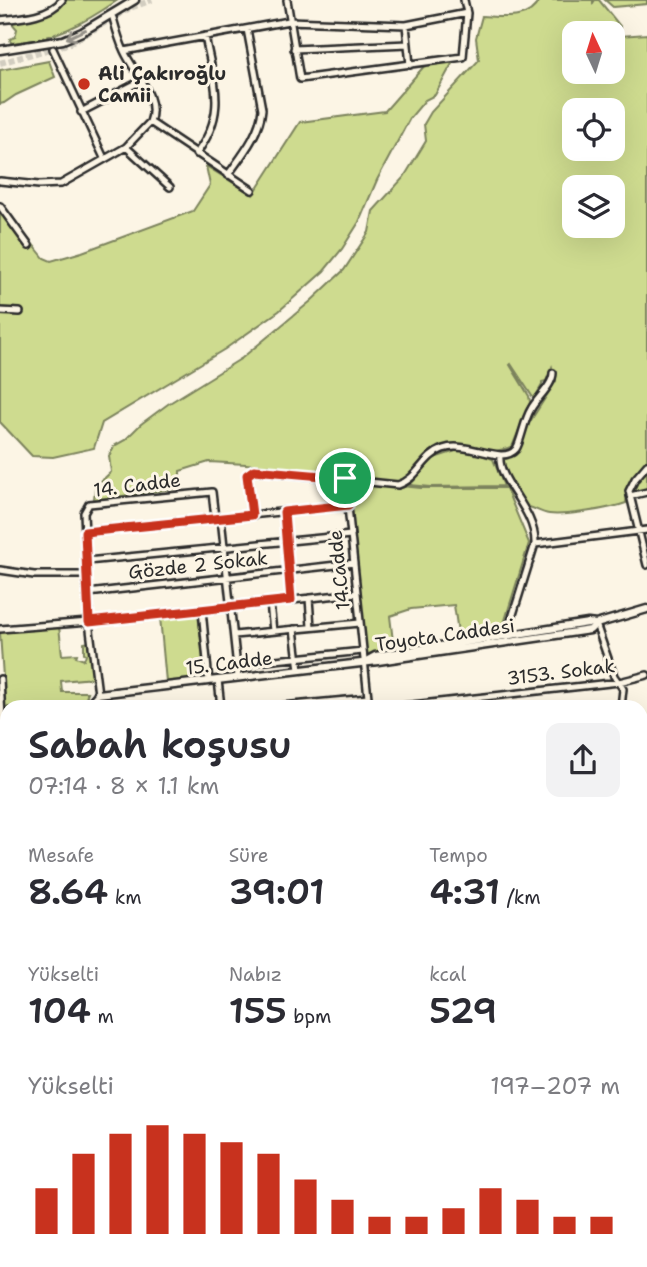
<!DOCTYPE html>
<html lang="tr">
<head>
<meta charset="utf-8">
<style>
  :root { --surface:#fff; --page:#f2f2f3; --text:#2b2b33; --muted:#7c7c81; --accent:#c8321e }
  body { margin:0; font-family:"Shantell Sans",sans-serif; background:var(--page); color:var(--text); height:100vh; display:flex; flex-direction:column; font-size:26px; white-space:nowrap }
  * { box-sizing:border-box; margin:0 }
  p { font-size:23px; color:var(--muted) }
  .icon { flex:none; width:38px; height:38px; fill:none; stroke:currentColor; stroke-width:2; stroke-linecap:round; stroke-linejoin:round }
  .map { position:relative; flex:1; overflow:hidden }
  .drawer { position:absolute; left:0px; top:700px; width:648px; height:567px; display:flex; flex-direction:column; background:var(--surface); border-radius:21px 21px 0 0; box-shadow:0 7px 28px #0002 }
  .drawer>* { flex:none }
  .needle { width:46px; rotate:356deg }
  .tools { position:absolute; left:562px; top:21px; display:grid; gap:14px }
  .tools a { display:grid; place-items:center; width:63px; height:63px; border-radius:14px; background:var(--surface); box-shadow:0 7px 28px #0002; font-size:35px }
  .pin { position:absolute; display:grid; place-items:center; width:60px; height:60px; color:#fff; margin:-30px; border:4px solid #fff; border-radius:50%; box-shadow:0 2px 7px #0007 }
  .round { display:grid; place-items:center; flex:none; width:74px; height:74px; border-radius:14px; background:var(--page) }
  .summary { display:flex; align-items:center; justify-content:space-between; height:119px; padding:0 28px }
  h1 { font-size:38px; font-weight:600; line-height:52px }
  .figures { display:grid; grid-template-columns:repeat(3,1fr); gap:10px; height:119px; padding:7px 28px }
  .figures div { display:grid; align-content:center }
  .figures b { font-size:35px; font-weight:600 }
  .figures small { font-size:19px; font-weight:400 }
  .figures p { font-size:19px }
  .chart { height:196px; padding:14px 28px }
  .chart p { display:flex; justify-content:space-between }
  .chart svg { width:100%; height:126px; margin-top:7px; stroke:var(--accent); stroke-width:6 }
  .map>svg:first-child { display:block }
  .green { fill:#cedb8f; stroke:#7c835d; stroke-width:2; fill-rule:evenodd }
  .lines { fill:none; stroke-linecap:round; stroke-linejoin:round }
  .stream { stroke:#60899b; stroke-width:2 }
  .tertiary-tunnel { stroke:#d2cdc0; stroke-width:6; stroke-dasharray:6 3; stroke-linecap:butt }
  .minor-casing { stroke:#2b2b2b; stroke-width:10 }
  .tertiary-casing { stroke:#2b2b2b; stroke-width:11 }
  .trunk-casing { stroke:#2b2b2b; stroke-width:13 }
  .minor { stroke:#fcf5e5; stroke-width:5 }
  .tertiary { stroke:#fcf5e5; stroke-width:6 }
  .trunk { stroke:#ffdd96; stroke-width:8 }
  .oneway { stroke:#949088 }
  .route-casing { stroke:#fff; stroke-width:14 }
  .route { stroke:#c8321e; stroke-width:9 }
  .poi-dot { fill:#c8321e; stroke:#fcf5e5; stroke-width:2.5 }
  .labels { text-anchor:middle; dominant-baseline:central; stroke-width:6; stroke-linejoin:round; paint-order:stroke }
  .poi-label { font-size:19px; font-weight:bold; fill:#2b2b2b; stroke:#fcf5e5; text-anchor:start }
  .street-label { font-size:19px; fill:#2b2b2b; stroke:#fcf5e5 }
</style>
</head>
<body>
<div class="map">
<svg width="647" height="1267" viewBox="0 0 647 1267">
  <rect width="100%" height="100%" fill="#fcf5e5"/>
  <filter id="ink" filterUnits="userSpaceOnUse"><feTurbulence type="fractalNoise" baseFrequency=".0143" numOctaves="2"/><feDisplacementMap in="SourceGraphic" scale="14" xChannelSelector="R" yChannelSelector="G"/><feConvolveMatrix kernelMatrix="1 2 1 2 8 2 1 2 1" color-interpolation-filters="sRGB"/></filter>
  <g filter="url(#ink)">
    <!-- green -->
    <path class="green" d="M65,0H118C83,24 54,40 11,43L10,39L15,37L17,29L10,21L51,13Z
      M539,0H593V3L595,0H599L620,26V36L647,34V459L628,485L626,503C610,509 565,516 549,514C539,513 533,506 523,506L500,471L498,460L508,456L556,381L552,367L546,381L542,382V385L534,399L511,364L510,365L529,396L530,402L512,447L496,451L442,449L405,482L390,483L332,473L246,464L209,462L180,471V488L94,500L95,487L111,472L109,456L114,446L125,440L141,424L168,404L242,358L311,301L344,270L369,232L373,211L404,177L426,141L424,124L431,112L479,60L476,38L482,16C502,17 529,22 539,0ZM597,25L600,33H612V72H574V33H598ZM574,110H612V149H574ZM574,187H612V226H574Z
      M605,0H647V4L613,7Z
      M454,60L435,95L425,100L410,118L377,180L359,222L342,249L324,271L279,311L225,349L102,423L94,448L53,457L32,456L0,422V203L44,258L51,261L82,252L193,211L210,185L206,166L253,195L300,122L385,111L426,64Z
      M49,61L55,77L16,95L4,103L0,104V70Z
      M462,449L493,459L504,486L431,487L410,485L434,458Z
      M647,466V489L633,493L632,489L637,479Z
      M352,481L421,488H506L529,543L502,630L459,639L454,605L411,609L390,616L394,650L367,654L348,486Z
      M198,613L205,679L166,682L160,617Z
      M59,626L62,655L77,654L76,657L84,660L86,654L84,653V643L90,642L93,678L61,681L62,692H88L85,701L80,707H7V736L0,633L2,631Z
      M0,824L7,829V1037L0,1038Z"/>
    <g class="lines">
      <!-- stream -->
      <path class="stream" d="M640,1135H647
        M9,1267L24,1260"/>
      <!-- tertiary-tunnel -->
      <path class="tertiary-tunnel" d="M0,63L71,43L130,8L152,0"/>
      <defs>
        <path id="minor" d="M287,0L300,79L463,57L467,13L464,0
          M113,18C116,29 119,40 124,51C134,73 160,97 150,122L252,190
          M0,20C19,18 50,16 62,0
          M406,25L410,65
          M53,49L104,158
          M294,49L408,44
          M124,51L289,21L406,25L467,13
          M81,112L141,81
          M126,147L170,187
          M196,154C228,112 214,84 205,36
          M228,175C242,155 260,134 262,109L247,29
          M0,181L39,185L61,184L126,147L150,122
          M0,206L29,246
          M0,311L20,312
          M500,455C497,482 536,509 535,544
          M647,465L635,479L629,491L647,565
          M345,478L369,707
          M630,496L647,492
          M284,511L291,600
          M252,515L247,475L254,470L398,485C418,479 423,456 443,449C468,440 502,466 516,449C521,442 524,420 531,409C537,398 553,385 553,373
          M221,518L238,677
          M85,532L348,505
          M87,561L351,535
          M0,570L34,575H87
          M88,593L354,563
          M309,598L311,627
          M270,603L273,631
          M202,610L209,681
          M596,624L614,676L623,689L621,707
          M0,629L89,622L357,593
          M294,629L299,670
          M234,635L360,623
          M506,637L535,544L647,530
          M237,664L363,651
          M0,679L3,737L1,746L7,762
          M218,680L221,707
          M98,694L89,622L84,513L89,504L212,492L215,518
          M271,707L368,698
          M394,707L619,682L647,675
          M640,773L647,778
          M640,796L647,794
          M640,815L647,812
          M640,838H647
          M640,874L647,873
          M640,922L647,921
          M640,979L647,977"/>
        <path id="tertiary" d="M0,50L63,40L82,32L135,0
          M366,661L375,656L588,623L596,624
          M86,707L98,694L378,661L590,630L596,624L647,609
          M640,892L647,891"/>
        <path id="trunk" d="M640,1038H647
          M0,1050L7,1049
          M640,1051L647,1050
          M0,1061L7,1060"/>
      </defs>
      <!-- minor casing -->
      <use href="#minor" class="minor-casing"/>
      <!-- tertiary casing -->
      <use href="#tertiary" class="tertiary-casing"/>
      <!-- trunk casing -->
      <use href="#trunk" class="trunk-casing"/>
      <!-- minor -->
      <use href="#minor" class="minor"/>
      <!-- tertiary -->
      <use href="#tertiary" class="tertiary"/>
      <!-- trunk -->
      <use href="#trunk" class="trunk"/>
    </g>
    <!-- one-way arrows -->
    <defs><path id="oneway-shaft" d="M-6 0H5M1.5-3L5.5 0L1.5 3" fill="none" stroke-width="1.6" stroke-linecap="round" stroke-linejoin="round" transform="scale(1.75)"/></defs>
    <use class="oneway" href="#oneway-shaft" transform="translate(76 34) rotate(154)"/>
  </g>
  <g class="lines" filter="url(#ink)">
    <defs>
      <path id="route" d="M254,470L345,478L348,505L284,512L291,600L89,622L85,532L252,515L247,475Z"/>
    </defs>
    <!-- route casing -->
    <use href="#route" class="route-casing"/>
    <!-- route -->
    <use href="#route" class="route"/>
  </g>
  <!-- markers -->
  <circle class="poi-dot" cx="84" cy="84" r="7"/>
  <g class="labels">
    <!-- poi labels -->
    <g class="poi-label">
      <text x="98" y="73">Ali Çakıroğlu<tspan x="98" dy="22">Camii</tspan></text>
    </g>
    <!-- street labels -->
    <g class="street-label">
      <text transform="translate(137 485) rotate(-7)">14. Cadde</text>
      <text transform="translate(198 565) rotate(-6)">Gözde 2 Sokak</text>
      <text transform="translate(339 570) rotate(-96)">14.Cadde</text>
      <text transform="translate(445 635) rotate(-8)">Toyota Caddesi</text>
      <text transform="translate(229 663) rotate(-7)">15. Cadde</text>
      <text transform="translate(561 672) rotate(-7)">3153. Sokak</text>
    </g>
  </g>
</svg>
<div class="tools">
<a><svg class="needle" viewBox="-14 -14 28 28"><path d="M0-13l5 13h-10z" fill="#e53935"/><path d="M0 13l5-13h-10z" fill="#7c7c81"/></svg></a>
<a><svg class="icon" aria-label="locate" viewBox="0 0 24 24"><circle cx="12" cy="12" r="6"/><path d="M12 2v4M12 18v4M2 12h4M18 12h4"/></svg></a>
<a><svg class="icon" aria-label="layers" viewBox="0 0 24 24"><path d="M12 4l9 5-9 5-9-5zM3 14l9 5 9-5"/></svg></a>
</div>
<div class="pin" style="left:345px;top:478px;background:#1e9e55"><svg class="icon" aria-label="arrive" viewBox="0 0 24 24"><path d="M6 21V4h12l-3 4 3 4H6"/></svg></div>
<section class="drawer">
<div class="summary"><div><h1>Sabah koşusu</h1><p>07:14 · 8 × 1.1 km</p></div><a class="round"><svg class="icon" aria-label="share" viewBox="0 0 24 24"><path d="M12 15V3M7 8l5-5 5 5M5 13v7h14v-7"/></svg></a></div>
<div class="figures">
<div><p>Mesafe</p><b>8.64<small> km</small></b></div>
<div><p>Süre</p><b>39:01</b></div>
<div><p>Tempo</p><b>4:31<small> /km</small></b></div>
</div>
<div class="figures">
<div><p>Yükselti</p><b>104<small> m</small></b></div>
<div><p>Nabız</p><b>155<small> bpm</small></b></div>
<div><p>kcal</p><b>529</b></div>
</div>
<div class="chart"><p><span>Yükselti</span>197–207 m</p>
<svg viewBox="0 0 160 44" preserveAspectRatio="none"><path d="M5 44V28M15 44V16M25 44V9M35 44V6M45 44V9M55 44V12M65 44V16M75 44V25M85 44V32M95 44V38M105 44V38M115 44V35M125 44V28M135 44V32M145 44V38M155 44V38"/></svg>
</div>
</section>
</div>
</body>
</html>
